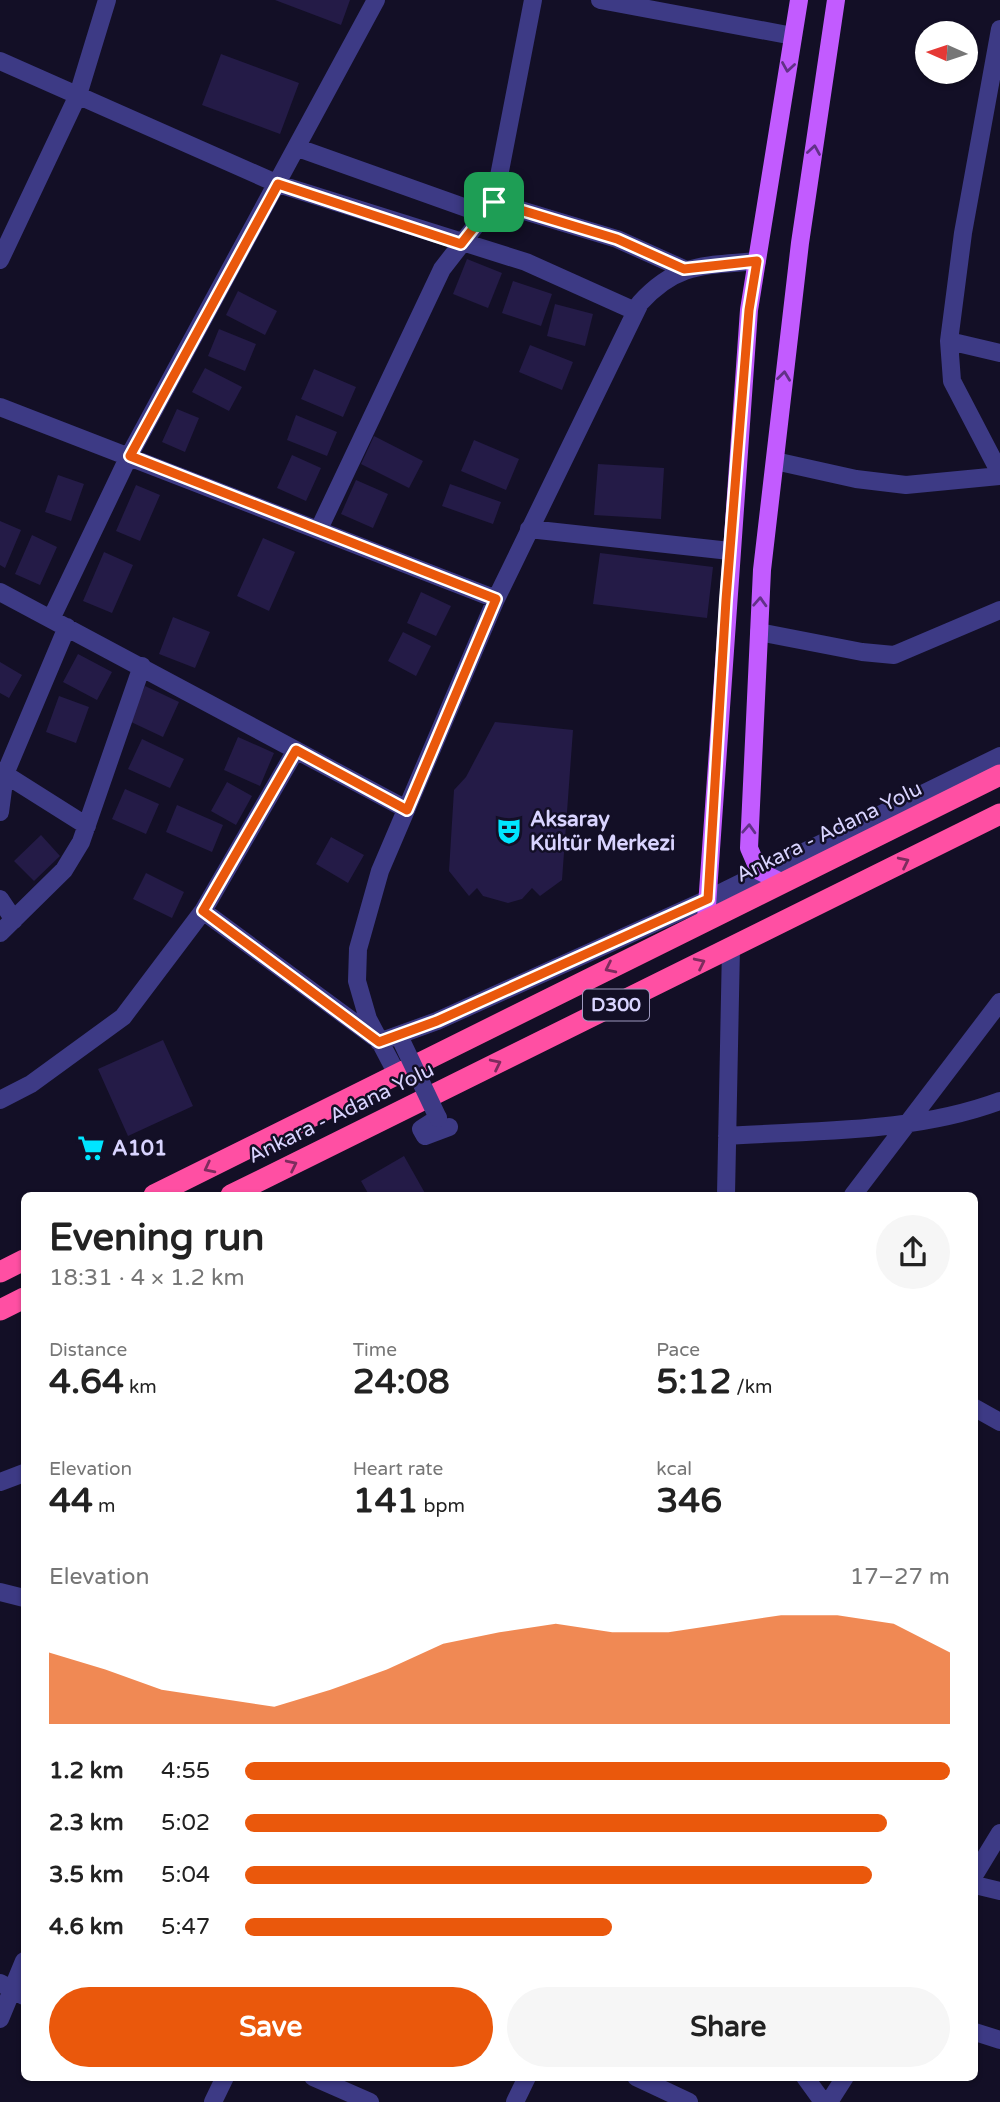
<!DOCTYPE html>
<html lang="en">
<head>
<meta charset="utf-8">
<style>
  :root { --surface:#fff; --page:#f6f6f6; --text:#222; --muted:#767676; --accent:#ea580c }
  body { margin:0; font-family:"Varela Round",sans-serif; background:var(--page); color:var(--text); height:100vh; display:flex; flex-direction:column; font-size:26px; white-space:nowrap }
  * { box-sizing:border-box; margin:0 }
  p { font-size:23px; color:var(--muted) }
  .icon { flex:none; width:38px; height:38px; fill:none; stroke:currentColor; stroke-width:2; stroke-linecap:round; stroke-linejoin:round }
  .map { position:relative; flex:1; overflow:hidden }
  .drawer { position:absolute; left:21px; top:1192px; width:957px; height:889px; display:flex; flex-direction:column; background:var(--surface); border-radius:10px; box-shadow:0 2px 5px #0004 }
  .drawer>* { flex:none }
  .needle { width:46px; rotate:273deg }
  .buttons { position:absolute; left:915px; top:21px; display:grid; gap:14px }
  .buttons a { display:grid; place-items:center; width:63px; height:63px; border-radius:50%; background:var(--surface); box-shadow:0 2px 5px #0004; font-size:35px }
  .pin { position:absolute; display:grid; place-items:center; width:60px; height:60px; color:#fff; margin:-30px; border-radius:14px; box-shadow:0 4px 10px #0006 }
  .round { display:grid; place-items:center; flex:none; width:74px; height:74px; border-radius:37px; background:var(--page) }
  .headline { display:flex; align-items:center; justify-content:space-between; height:119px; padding:0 28px }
  h1 { font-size:38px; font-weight:800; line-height:52px }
  .metrics { display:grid; grid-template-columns:repeat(3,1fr); gap:10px; height:119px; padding:7px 28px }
  .metrics div { display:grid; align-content:center }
  .metrics b { font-size:35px; font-weight:800 }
  .metrics small { font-size:19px; font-weight:400 }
  .metrics p { font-size:19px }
  .chart { height:196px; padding:14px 28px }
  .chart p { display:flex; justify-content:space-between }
  .chart svg { width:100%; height:126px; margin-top:7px; fill:var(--accent); opacity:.7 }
  .primary-button { display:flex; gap:14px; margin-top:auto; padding:14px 28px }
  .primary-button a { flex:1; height:80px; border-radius:42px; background:var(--accent); color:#fff; font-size:28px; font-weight:800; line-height:80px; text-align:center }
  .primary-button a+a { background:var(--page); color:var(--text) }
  ul { padding:0 28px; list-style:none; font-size:23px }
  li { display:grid; grid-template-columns:112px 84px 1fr; align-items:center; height:52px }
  li i { height:18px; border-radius:9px; background:var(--accent) }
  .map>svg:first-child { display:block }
  .building { fill:#241b47 }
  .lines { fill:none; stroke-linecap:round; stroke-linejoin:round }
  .minor { stroke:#3d3a85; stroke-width:18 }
  .major { stroke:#c25bff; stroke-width:18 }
  .highway { stroke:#ff4fa3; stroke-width:21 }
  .minor-bridge { stroke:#3d3a85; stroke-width:18 }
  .oneway { stroke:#623188 }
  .oneway2 { stroke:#7d2c5e }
  .route-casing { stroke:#fff; stroke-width:14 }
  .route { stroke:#ea580c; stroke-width:9 }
  .labels { text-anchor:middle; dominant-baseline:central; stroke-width:5; stroke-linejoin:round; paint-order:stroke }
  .shield { fill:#130f26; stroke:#9e99be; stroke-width:2 }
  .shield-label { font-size:19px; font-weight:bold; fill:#d9d4ff }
  .poi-label { font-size:21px; font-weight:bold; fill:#d9d4ff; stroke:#130f26; text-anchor:start }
  .street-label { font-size:21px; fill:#d9d4ff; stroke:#130f26 }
</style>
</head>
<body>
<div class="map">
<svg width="1000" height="2102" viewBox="0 0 1000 2102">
  <rect width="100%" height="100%" fill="#130f26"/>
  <!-- building -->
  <path class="building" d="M275,0H350L341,25Z
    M221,54L299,83L280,134L202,105Z
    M467,259L502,273L488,308L453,294Z
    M513,281L552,294L541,326L502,313Z
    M238,291L277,311L265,335L226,315Z
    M555,304L593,314L585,346L547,336Z
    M219,329L256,344L245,371L208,356Z
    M530,345L573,362L562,390L519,372Z
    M205,368L242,387L229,411L192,392Z
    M314,369L356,387L343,417L301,399Z
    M177,409L199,418L185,452L162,442Z
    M296,415L337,432L327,456L287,440Z
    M374,436L423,461L409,488L361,464Z
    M474,440L519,459L506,490L461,471Z
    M292,455L321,468L306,501L277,488Z
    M598,464L664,468L661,519L594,515Z
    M58,475L84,484L71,521L45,512Z
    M356,480L388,494L373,528L341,514Z
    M450,484L501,502L493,524L442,506Z
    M136,485L160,495L140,541L116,531Z
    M0,521L21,530L5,568L0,565Z
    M32,535L57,547L40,585L15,574Z
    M263,538L295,552L269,611L237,596Z
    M104,552L133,565L112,613L83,601Z
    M600,553L713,567L707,618L593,604Z
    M421,592L451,606L436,636L407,623Z
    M173,617L210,632L195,668L159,654Z
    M403,632L431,646L416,676L388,661Z
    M78,654L112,672L97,700L63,682Z
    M0,662L22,675L9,698L0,693Z
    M145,686L179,702L163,737L129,721Z
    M59,696L89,707L76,743L46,732Z
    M495,722L573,730L562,880L540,896L532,888L522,899L508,903L483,896L477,888L469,896L449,871L454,790L466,777Z
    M238,737L274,753L260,786L224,770Z
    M142,739L184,759L170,788L128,769Z
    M227,782L252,796L236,825L211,811Z
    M125,789L159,804L146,834L112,819Z
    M177,805L223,825L212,852L166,832Z
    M41,835L60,856L34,881L14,861Z
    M331,837L364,855L348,883L316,864Z
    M146,873L184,892L172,918L133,899Z
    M163,1040L193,1106L128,1136L98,1069Z
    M404,1156L426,1195H369L361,1181Z"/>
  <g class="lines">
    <!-- minor -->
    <path class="minor" d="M600,0L793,36
      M1000,29L963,233L949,341L1000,353
      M0,61L278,184L526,262L635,311
      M298,148L486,215
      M494,202L617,239L684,269
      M0,260L78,95L107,0
      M949,341L952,381L1000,473
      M0,407L496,599
      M775,461L856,479L906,485L1000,476
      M319,529L442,269L494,202L533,0
      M529,529L730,551
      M0,592L406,809
      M51,619L129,456L376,0
      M759,632L862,652L894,655L1000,610
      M0,771L87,826
      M0,812L5,774L67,627
      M0,899L14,920
      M203,911L374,1037
      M0,933L64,870L81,842L142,666
      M379,1042L437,1021L708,899L1000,756
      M397,1074L368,1019L357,981L358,949L380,871L496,599L640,303C677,262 705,266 757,261
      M0,1100L31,1084L123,1017L203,911L296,750
      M438,1118L421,1129L425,1136L449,1127
      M727,1136C818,1130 914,1133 1000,1101
      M726,1195L731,947
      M853,1195L1000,1002
      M975,1408L1000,1422
      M0,1482L24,1473
      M0,1592L24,1598
      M975,1874L1000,1833
      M975,1885L1000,1891
      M0,1983L24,1996
      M0,2019L24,1961
      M975,2032L1000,2040
      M313,2077L370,2102
      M636,2077L689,2102
      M805,2077L823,2102
      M213,2102L225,2077
      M515,2102L527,2077
      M829,2102L845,2077"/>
    <!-- major -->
    <path class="major" d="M781,882L759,871L749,848L762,570L800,243L836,0
      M706,920L749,310L799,0"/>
    <!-- highway -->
    <path class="highway" d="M154,1195L1000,775
      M231,1195L1000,814
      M0,1272L24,1260
      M0,1310L24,1298"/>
    <!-- minor-bridge -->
    <path class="minor-bridge" d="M401,1040L438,1118"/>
  </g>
  <!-- one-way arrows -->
  <defs><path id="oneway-chevron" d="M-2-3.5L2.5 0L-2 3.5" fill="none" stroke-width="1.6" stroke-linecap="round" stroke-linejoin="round" transform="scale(1.75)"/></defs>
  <g class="oneway">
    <use href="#oneway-chevron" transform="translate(788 67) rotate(99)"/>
    <use href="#oneway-chevron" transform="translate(814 150) rotate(-81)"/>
    <use href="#oneway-chevron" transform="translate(784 376) rotate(-83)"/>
    <use href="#oneway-chevron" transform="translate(760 602) rotate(-87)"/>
    <use href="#oneway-chevron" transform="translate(749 829) rotate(-87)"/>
  </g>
  <g class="oneway2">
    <use href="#oneway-chevron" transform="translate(904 862) rotate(-26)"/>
    <use href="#oneway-chevron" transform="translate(700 963) rotate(-26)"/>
    <use href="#oneway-chevron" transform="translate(610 968) rotate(154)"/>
    <use href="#oneway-chevron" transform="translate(496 1064) rotate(-26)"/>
    <use href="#oneway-chevron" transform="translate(292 1165) rotate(-26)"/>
    <use href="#oneway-chevron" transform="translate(209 1168) rotate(153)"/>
  </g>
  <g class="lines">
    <defs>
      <path id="route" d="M278,184L461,244L494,202L617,239L684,269L757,261L749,310L726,600L708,899L437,1021L379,1042L203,911L296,750L407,810L496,599L130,456Z"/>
    </defs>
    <!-- route casing -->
    <use href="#route" class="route-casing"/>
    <!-- route -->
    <use href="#route" class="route"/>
  </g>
  <!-- icons -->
  <defs>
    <symbol id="theatre-bare" viewBox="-9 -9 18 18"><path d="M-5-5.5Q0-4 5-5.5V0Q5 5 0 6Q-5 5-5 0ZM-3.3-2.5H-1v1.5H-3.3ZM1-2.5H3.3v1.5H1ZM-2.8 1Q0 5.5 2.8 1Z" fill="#00e5ff" stroke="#130f26" stroke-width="2.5" paint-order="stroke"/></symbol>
    <symbol id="supermarket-bare" viewBox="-9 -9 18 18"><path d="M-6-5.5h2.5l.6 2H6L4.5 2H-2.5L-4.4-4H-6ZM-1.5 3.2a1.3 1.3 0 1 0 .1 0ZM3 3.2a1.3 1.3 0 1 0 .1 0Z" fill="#00e5ff" stroke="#130f26" stroke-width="2.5" paint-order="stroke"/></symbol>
  </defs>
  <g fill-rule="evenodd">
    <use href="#theatre-bare" x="490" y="812" width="38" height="38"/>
    <use href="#supermarket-bare" x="72" y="1129" width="38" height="38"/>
  </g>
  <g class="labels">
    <!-- shield labels -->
    <rect class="shield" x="583" y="989.5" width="66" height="31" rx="5"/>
    <g class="shield-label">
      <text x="616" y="1005">D300</text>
    </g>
    <!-- poi labels -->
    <g class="poi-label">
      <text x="530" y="819">Aksaray<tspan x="530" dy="24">Kültür Merkezi</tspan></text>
      <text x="112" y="1148">A101</text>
    </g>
    <!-- street labels -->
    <g class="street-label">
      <text transform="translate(829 832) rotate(-26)">Ankara - Adana Yolu</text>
      <text transform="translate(341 1113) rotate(-26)">Ankara - Adana Yolu</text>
    </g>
  </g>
</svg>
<div class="buttons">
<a><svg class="needle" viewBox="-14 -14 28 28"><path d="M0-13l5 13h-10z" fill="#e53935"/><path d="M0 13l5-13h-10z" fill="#767676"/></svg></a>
</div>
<div class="pin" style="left:494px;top:202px;background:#1e9e55"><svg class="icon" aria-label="arrive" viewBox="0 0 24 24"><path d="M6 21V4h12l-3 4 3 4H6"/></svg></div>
<section class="drawer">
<div class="headline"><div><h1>Evening run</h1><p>18:31 · 4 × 1.2 km</p></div><a class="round"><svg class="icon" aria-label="share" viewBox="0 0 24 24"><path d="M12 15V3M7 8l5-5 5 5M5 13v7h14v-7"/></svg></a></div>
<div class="metrics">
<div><p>Distance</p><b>4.64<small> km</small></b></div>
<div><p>Time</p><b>24:08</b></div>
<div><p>Pace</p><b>5:12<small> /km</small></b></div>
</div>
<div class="metrics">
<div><p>Elevation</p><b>44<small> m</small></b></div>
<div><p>Heart rate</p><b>141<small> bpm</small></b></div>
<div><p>kcal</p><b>346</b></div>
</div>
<div class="chart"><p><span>Elevation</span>17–27 m</p>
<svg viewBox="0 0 160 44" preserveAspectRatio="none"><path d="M0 44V19L10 25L20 32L30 35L40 38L50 32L60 25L70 16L80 12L90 9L100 12L110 12L120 9L130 6L140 6L150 9L160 19V44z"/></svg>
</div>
<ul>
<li><b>1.2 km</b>4:55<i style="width:100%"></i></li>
<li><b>2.3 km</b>5:02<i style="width:91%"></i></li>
<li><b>3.5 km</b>5:04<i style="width:89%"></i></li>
<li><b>4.6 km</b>5:47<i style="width:52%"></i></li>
</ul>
<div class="primary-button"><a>Save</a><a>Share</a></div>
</section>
</div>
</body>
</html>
